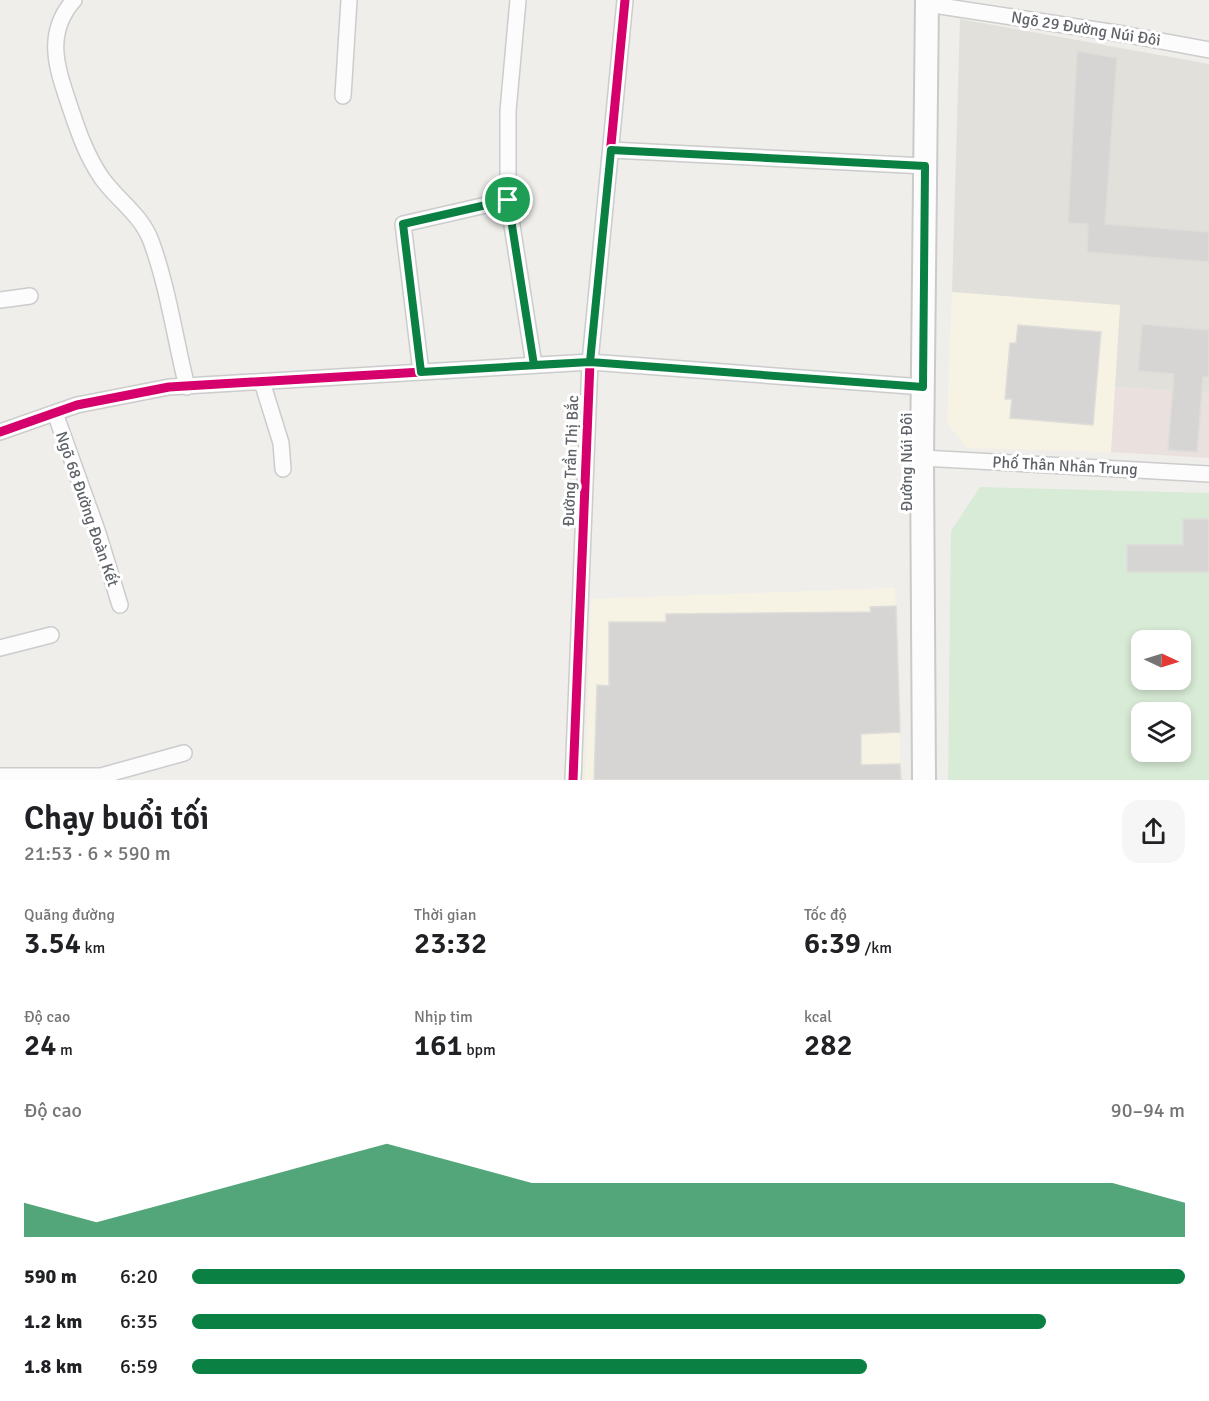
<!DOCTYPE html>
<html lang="vi">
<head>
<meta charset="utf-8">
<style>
  :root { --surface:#fff; --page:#f6f6f6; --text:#202124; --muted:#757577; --accent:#0b8043 }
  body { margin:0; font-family:Signika,sans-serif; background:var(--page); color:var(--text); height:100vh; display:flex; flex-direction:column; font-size:22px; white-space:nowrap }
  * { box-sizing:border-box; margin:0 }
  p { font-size:20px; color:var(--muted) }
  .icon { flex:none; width:33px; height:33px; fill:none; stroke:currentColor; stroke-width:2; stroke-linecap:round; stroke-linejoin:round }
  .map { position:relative; height:780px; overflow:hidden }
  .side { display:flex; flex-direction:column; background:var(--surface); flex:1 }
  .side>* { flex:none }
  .needle { width:39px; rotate:94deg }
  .controls { position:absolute; left:1131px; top:630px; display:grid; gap:12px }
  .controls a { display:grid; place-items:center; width:60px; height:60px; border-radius:12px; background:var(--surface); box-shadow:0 3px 9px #0003; font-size:30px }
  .pin { position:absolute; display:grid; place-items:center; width:51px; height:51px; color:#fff; margin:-26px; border:3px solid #fff; border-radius:50%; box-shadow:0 2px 6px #0007 }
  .round { display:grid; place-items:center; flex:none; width:63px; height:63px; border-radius:18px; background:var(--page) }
  .head { display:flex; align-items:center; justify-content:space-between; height:102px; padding:0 24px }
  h1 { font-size:33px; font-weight:600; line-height:45px }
  .figures { display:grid; grid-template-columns:repeat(3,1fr); gap:9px; height:102px; padding:6px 24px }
  .figures div { display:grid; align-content:center }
  .figures b { font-size:30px; font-weight:600 }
  .figures small { font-size:16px; font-weight:400 }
  .figures p { font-size:16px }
  .chart { height:168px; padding:12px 24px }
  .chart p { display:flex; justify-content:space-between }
  .chart svg { width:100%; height:108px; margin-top:6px; fill:var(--accent); opacity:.7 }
  ul { padding:0 24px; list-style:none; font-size:20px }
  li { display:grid; grid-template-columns:96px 72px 1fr; align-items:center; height:45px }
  li i { height:15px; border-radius:8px; background:var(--accent) }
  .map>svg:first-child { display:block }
  .commercial { fill:#f7f3e4 }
  .education { fill:#e2e0da }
  .medical { fill:#eae0de }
  .green { fill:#d8ebd6; fill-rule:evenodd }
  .building { fill:#d6d5d3; stroke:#deddd9; stroke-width:1.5 }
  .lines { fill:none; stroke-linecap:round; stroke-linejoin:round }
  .street-casing { stroke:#cbcccc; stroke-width:18 }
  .secondary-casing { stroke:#cacacb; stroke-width:26 }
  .street { stroke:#fdfcfc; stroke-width:15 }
  .secondary { stroke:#fdfcfc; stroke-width:22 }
  .cycleway-casing { stroke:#fff; stroke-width:13 }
  .cycleway { stroke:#d6006c; stroke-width:9 }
  .route-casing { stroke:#fff; stroke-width:12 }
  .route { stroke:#0b8043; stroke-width:8 }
  .labels { text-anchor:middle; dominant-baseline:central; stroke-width:6; stroke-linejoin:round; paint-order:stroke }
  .street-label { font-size:16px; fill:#5f6368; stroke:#fff }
</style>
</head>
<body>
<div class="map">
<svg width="1209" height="780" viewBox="0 0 1209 780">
  <rect width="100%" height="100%" fill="#efeeea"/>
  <!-- commercial -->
  <path class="commercial" d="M952,292L1121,305L1111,452L967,448L947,423Z
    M895,588L901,780H585L591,599Z"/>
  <!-- education -->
  <path class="education" d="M960,19L1209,64V393L1115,387L1120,305L952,292Z"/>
  <!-- medical -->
  <path class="medical" d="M1115,387L1209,393V458L1111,452Z"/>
  <!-- green -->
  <path class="green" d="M980,487L1209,493V780H948L951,531ZM1142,640H1180V680H1142ZM1142,712H1180V752H1142Z"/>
  <!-- building -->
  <path class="building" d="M1077,51L1117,58L1105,224L1209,232V262L1087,252L1088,224L1068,223Z
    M1142,324L1209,330V377H1203L1197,452L1168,450L1174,374L1138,371Z
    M1018,325L1101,332L1093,425L1010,418L1012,399H1005L1010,343H1016Z
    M1183,519H1209V572H1127V545H1183Z
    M896,606L900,732L861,734V765L900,764L901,780H594L597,685L609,686V622H666V614L871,612L870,607Z"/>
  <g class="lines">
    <defs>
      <path id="street" d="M74,0C43,35 58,71 71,110C79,134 87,156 101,177C116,199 141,214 151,241C168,287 175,339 187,387
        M518,0L508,111V200L534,365
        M927,4L1123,34L1209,50
        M343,96L349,0
        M611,150L925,166
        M0,300L30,296
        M421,372L403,224L508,200
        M262,382L281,443L283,469
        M55,413L97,530L120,605
        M0,432L77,405L169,387L590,362L923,387
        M922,458L1209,474
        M0,648L51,635
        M0,776H101L184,753
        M573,780L590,362L625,0"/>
      <path id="secondary" d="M924,780L922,458L927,0"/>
    </defs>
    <!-- street casing -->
    <use href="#street" class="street-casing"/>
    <!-- secondary casing -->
    <use href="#secondary" class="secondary-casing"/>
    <!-- street -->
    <use href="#street" class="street"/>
    <!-- secondary -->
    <use href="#secondary" class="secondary"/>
    <defs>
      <path id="cycleway" d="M0,432L77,405L169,387L590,362L923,387
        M573,780L590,362L625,0"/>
    </defs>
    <!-- cycleway casing -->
    <use href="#cycleway" class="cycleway-casing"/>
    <!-- cycleway -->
    <use href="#cycleway" class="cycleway"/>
  </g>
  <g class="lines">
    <defs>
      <path id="route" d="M508,200L403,224L421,372L590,362L923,387L925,166L611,150L590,362L534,365L508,200"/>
    </defs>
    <!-- route casing -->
    <use href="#route" class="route-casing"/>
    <!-- route -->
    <use href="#route" class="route"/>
  </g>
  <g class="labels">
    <!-- street labels -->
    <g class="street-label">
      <text transform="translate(1086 29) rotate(9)">Ngõ 29 Đường Núi Đôi</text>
      <text transform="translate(571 461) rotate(-88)">Đường Trần Thị Bắc</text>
      <text transform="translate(907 462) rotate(-90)">Đường Núi Đôi</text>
      <text transform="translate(1065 466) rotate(3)">Phố Thân Nhân Trung</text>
      <text transform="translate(87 509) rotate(71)">Ngõ 68 Đường Đoàn Kết</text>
    </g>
  </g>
</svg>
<div class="controls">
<a><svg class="needle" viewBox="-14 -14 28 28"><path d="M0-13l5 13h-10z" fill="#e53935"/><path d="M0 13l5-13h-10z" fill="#757577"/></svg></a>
<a><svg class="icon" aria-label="layers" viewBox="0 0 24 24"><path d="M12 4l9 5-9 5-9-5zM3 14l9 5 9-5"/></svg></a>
</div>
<div class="pin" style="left:508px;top:200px;background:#1e9e55"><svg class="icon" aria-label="arrive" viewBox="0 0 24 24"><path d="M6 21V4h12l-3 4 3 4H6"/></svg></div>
</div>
<section class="side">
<div class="head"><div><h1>Chạy buổi tối</h1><p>21:53 · 6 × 590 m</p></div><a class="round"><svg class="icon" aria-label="share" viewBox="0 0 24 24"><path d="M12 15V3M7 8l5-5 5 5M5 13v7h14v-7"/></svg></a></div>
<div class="figures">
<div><p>Quãng đường</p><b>3.54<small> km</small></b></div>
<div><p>Thời gian</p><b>23:32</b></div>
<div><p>Tốc độ</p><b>6:39<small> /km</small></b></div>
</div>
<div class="figures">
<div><p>Độ cao</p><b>24<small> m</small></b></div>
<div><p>Nhịp tim</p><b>161<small> bpm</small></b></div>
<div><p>kcal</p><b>282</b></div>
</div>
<div class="chart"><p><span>Độ cao</span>90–94 m</p>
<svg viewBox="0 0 160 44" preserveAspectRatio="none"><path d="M0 44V30L10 38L20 30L30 22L40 14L50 6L60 14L70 22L80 22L90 22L100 22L110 22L120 22L130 22L140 22L150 22L160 30V44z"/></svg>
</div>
<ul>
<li><b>590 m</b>6:20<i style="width:100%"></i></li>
<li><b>1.2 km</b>6:35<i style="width:86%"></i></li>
<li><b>1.8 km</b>6:59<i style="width:68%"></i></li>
</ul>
</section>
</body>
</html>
